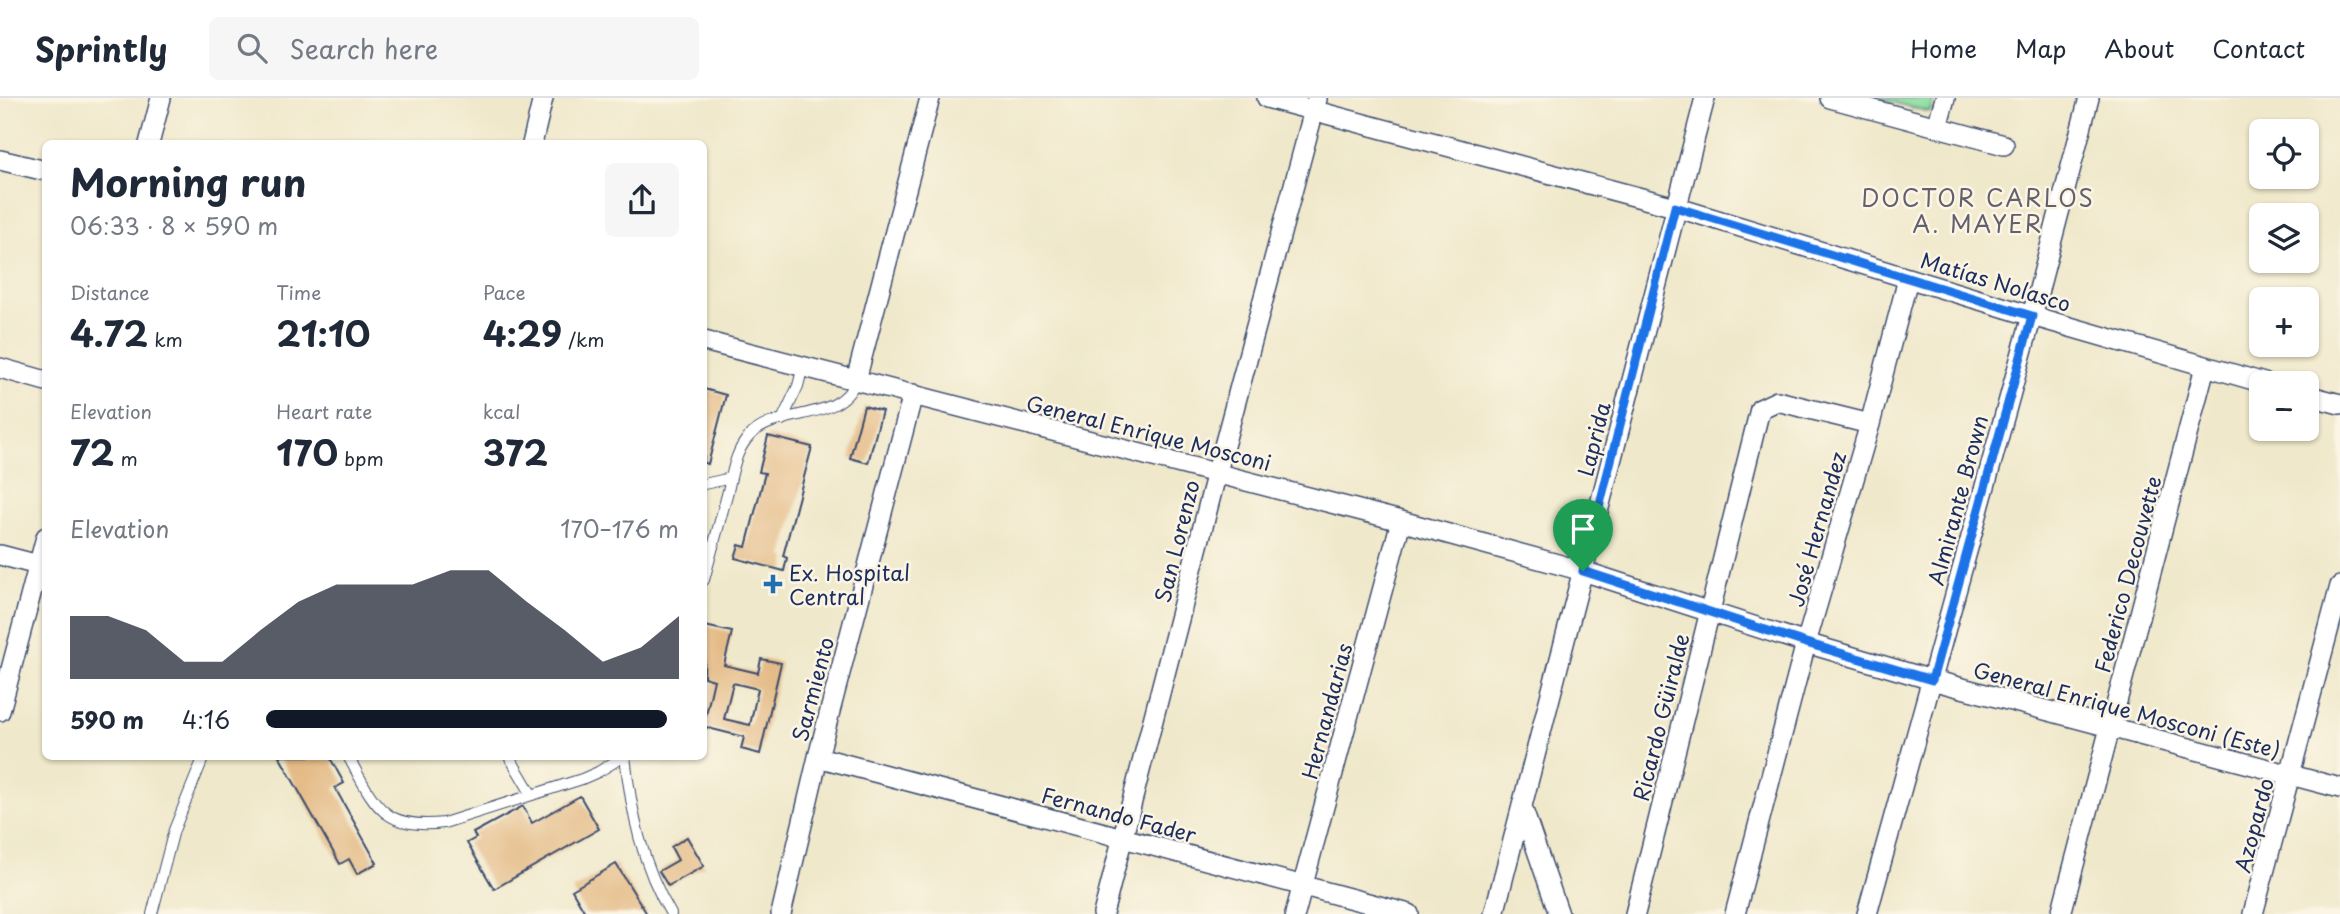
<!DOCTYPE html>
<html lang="en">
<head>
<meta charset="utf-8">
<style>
  :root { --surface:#fff; --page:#f6f6f7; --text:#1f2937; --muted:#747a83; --line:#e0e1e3; --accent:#111827 }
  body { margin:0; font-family:"Playpen Sans",sans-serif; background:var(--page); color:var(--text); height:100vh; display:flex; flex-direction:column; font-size:26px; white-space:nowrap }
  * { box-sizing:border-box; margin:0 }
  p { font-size:23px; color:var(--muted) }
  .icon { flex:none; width:38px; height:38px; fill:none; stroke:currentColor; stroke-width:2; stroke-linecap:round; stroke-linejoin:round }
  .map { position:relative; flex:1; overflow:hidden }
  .sheet { position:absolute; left:42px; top:42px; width:665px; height:620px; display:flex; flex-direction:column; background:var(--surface); border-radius:10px; box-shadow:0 2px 5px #0004 }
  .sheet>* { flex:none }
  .fabs { position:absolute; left:2249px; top:21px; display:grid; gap:14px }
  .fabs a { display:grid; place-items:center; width:70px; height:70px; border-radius:10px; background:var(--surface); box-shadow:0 2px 5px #0004; font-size:35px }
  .pin { position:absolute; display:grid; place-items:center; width:60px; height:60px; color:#fff; margin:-72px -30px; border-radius:50% 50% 50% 0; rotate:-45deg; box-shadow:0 0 7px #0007 }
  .pin .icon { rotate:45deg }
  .round { display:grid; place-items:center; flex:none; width:74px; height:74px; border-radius:10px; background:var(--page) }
  .head { display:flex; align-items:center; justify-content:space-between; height:119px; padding:0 28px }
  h1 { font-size:38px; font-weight:700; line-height:52px }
  .metrics { display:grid; grid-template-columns:repeat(3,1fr); gap:10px; height:119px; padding:7px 28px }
  .metrics div { display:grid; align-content:center }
  .metrics b { font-size:35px; font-weight:700 }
  .metrics small { font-size:19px; font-weight:400 }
  .metrics p { font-size:19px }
  .chart { height:196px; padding:14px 28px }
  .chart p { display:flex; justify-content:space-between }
  .chart svg { width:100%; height:126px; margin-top:7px; fill:var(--accent); opacity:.7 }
  ul { padding:0 28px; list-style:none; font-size:23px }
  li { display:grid; grid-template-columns:112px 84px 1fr; align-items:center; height:52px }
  li i { height:18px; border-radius:9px; background:var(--accent) }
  header { display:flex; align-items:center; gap:42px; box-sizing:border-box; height:98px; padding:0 35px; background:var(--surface); border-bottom:2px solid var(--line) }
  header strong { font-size:33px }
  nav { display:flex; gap:38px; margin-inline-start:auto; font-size:24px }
  .search { width:490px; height:63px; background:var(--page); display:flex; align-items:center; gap:18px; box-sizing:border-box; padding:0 24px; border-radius:10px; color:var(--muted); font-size:26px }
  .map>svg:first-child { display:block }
  .green { fill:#88db9d; stroke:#52857e; stroke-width:2 }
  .building { fill:#e4bb87; fill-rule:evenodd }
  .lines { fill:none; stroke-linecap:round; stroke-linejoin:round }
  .service-casing { stroke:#3b4b6e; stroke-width:12 }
  .minor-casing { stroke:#3b4b6e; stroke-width:22 }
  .service { stroke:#fff; stroke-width:10 }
  .minor { stroke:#fff; stroke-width:19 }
  .route-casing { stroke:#fff; stroke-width:14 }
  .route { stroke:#1a73e8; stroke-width:9 }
  .poi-dot { fill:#1f6fb2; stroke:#fcf5e5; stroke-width:2.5 }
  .labels { text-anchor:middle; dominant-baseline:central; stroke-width:5; stroke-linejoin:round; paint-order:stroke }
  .street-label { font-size:21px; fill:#1b2f5e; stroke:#fcf5e5 }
  .poi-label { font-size:21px; fill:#1b2f5e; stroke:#fcf5e5; text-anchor:start }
  .neighbourhood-label { font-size:23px; letter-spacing:2px; fill:#61606c; stroke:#fcf5e5 }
</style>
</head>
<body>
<header>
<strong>Sprintly</strong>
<div class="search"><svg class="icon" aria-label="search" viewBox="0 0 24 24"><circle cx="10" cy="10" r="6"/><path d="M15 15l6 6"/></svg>Search here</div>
<nav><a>Home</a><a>Map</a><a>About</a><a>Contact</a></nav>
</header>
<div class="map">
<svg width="2340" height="816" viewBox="0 0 2340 816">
  <rect width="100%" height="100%" fill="#fcf5e5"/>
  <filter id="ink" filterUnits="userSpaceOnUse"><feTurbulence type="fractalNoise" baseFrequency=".0143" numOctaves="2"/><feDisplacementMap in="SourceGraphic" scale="14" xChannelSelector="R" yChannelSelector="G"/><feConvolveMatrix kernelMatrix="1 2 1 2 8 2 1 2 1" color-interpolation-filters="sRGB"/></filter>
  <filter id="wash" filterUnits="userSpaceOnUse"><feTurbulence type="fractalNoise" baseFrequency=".00686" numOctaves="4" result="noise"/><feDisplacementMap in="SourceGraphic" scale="28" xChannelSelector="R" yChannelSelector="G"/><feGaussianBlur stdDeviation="1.57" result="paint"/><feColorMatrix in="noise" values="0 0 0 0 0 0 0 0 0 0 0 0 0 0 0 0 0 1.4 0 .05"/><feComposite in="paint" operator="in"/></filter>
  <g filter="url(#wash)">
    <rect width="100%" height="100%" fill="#efe8ca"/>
    <!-- green -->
    <path class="green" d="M1875,0H1934L1930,14Z"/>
    <g id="blocks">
      <!-- building -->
      <path class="building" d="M704,291L726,297L708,366L704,365Z
        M864,308L882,313L868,365L850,360Z
        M768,338L812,349L783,458L787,460L784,473L735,460L739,447L746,449L765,375L759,374Z
        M705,528L732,534L724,567L758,575L761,561L781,565L760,656L741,651L744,639L704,629V616L706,617L714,582L704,579ZM733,585L758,591L750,627L724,621Z
        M279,658H329L344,685L335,690L377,765L357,776L349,761L340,766Z
        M580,698L599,731L494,791L467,745L476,740L473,735L523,708L532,725Z
        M687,739L704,768L668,788L659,773L678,762L671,749Z
        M616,766L647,816H586L572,792Z"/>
    </g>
  </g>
  <g filter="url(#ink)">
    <use href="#blocks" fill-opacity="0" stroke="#3b4b6e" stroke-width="2"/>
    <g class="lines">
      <defs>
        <path id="service" d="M782,322L798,288L803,268
          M704,386L731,380
          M704,482C712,452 720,422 728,393C732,376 735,356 746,342C772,307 840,327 856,282
          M348,658C375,707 382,732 444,725L582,681L598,674L624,658
          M509,658L532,697
          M625,658C631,713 642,768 671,816
          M152,816L174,732L204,658"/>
        <path id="minor" d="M1267,0L1675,109L2032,218L2264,285
          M1830,0L2004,47
          M1937,29L1945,0
          M149,46L161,0
          M532,46L543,0
          M0,62L46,73
          M704,243L1401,423L1583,473L1806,545L1932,582L2340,690
          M0,270L46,283
          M856,282L930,0
          M2306,297L2340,306
          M0,457L46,469
          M0,613L46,439
          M818,659L1409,816
          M1522,709L1559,816
          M781,816L818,659L913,296
          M1103,816L1217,374L1317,1
          M1295,816L1401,423
          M1494,816L1705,0
          M1635,816L1760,311L1777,303L1870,326
          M1735,816L1806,545L1870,326L1908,181
          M1867,816L2032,218L2089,0
          M2061,816L2205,269
          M2253,816L2340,488"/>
      </defs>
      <!-- service casing -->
      <use href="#service" class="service-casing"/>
      <!-- minor casing -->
      <use href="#minor" class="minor-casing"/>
      <!-- service -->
      <use href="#service" class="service"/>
      <!-- minor -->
      <use href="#minor" class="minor"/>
    </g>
  </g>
  <g class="lines" filter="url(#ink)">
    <defs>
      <path id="route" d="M1675,109L2032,218L1932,582L1806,545L1583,473Z"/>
    </defs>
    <!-- route casing -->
    <use href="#route" class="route-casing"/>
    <!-- route -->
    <use href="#route" class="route"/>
  </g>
  <!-- markers -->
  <path class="poi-dot" d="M769.5 475.5h7v7h7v7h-7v7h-7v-7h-7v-7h7z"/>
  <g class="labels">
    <!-- street labels -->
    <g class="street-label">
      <text transform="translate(1996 183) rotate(17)">Matías Nolasco</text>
      <text transform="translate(1149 334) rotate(14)">General Enrique Mosconi</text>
      <text transform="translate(1593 341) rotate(-76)">Laprida</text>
      <text transform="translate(1957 402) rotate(-75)">Almirante Brown</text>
      <text transform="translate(1816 431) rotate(-74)">José Hernandez</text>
      <text transform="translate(1176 443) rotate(-76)">San Lorenzo</text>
      <text transform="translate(2127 476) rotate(-75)">Federico Decouvette</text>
      <text transform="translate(812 591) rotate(-75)">Sarmiento</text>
      <text transform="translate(2127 611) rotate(15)">General Enrique Mosconi (Este)</text>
      <text transform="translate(1326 613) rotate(-75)">Hernandarias</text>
      <text transform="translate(1660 619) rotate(-76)">Ricardo Güiralde</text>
      <text transform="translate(1119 716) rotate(15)">Fernando Fader</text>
      <text transform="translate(2253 727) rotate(-75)">Azopardo</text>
    </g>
    <!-- poi labels -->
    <g class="poi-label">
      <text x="789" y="474">Ex. Hospital<tspan x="789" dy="24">Central</tspan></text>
    </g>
    <!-- neighbourhood labels -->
    <g class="neighbourhood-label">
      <text x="1978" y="99">DOCTOR CARLOS<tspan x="1978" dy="26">A. MAYER</tspan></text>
    </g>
  </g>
</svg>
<div class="fabs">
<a><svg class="icon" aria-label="locate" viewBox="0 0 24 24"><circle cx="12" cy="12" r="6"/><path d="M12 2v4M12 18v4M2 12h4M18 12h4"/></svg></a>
<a><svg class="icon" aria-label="layers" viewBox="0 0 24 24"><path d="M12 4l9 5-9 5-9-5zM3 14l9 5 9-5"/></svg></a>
<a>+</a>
<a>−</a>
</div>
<div class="pin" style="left:1583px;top:473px;background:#1e9e55"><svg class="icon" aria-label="arrive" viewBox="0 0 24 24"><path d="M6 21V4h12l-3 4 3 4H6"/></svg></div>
<section class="sheet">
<div class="head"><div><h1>Morning run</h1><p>06:33 · 8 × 590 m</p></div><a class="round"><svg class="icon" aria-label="share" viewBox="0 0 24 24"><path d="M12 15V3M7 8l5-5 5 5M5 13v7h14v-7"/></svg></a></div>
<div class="metrics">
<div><p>Distance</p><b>4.72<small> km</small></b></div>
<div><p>Time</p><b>21:10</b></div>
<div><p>Pace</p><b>4:29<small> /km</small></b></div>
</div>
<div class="metrics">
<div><p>Elevation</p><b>72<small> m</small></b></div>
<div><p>Heart rate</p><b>170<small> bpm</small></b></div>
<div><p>kcal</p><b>372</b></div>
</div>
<div class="chart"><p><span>Elevation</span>170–176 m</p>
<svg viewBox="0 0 160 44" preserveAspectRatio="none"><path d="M0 44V22L10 22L20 27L30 38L40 38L50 27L60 17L70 11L80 11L90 11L100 6L110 6L120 17L130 27L140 38L150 33L160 22V44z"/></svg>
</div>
<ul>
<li><b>590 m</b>4:16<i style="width:97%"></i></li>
</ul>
</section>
</div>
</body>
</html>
